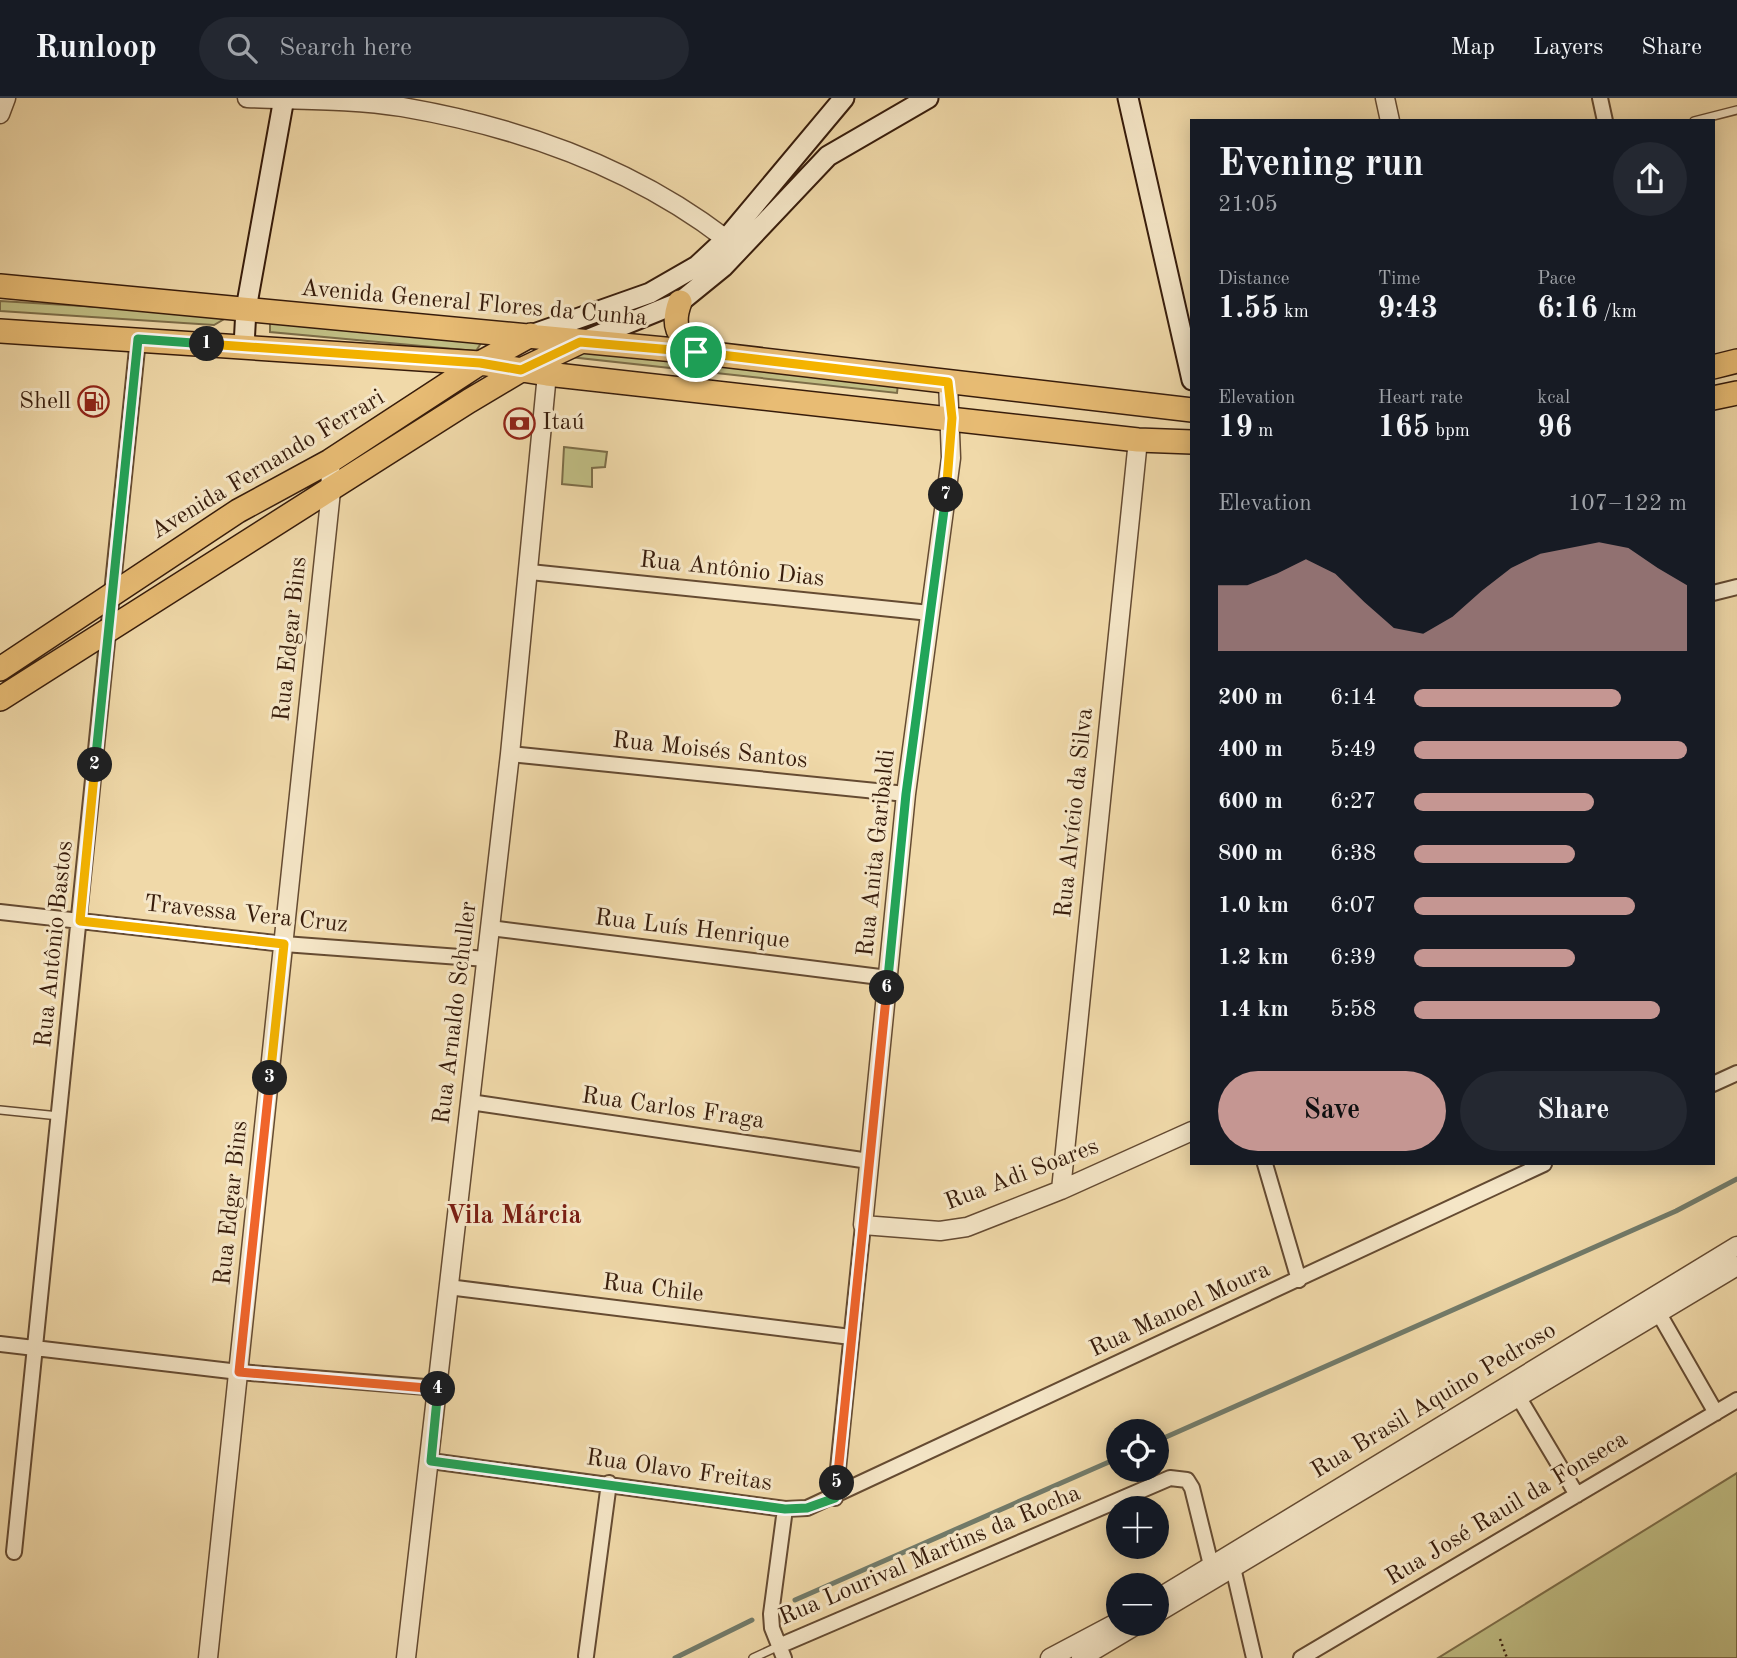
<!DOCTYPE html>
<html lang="en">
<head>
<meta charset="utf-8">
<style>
  :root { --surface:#171b24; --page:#242831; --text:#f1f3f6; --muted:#9ea1a6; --line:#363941; --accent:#c59692 }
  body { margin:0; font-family:"Old Standard TT",serif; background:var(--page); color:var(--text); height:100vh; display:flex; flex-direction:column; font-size:26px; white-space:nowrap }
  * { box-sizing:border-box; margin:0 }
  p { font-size:23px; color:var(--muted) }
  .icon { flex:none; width:38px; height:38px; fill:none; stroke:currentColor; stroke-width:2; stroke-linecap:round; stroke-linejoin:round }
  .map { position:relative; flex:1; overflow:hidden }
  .details { position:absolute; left:1190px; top:21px; width:525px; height:1046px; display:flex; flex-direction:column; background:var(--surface); border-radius:0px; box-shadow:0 4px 18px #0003 }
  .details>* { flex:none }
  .controls { position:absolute; left:1106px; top:1321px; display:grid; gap:14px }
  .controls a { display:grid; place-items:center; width:63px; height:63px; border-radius:50%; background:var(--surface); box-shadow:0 4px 18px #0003; font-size:35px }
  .pin { position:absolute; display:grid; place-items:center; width:60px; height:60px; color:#fff; margin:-30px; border:4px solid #fff; border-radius:50%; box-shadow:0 2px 7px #0007 }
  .km { position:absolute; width:35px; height:35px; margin:-18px; border-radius:50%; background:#222; color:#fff; font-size:19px; line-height:35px; text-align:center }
  .round { display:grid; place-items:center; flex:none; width:74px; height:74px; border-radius:37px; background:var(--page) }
  .head { display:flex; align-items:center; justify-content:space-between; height:119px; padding:0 28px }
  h1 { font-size:38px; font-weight:600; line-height:52px }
  .stats { display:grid; grid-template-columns:repeat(3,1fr); gap:10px; height:119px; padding:7px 28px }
  .stats div { display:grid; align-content:center }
  .stats b { font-size:30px; font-weight:600 }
  .stats small { font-size:19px; font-weight:400 }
  .stats p { font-size:19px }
  .chart { height:196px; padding:14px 28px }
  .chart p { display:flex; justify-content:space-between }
  .chart svg { width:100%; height:126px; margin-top:7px; fill:var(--accent); opacity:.7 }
  .action { display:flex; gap:14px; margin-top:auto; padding:14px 28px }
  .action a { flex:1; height:80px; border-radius:42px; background:var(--accent); color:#111; font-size:28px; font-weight:600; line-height:80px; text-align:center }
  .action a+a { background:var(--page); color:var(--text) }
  ul { padding:0 28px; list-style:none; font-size:23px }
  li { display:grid; grid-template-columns:112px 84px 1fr; align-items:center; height:52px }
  li i { height:18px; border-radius:9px; background:var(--accent) }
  header { display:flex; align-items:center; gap:42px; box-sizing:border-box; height:98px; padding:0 35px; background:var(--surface); border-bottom:2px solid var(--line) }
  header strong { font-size:33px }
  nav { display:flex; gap:38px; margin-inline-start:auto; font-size:24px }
  .search { width:490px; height:63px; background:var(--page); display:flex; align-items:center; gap:18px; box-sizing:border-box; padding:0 24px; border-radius:38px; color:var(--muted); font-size:26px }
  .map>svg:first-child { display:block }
  .green { fill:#c0be84; stroke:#7c6d48; stroke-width:2 }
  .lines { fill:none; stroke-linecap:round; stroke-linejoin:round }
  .stream { stroke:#727b6a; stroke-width:5 }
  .service-casing { stroke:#654b32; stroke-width:10 }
  .minor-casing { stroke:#654b32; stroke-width:18 }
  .tertiary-casing { stroke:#654b32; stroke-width:21 }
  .secondary-casing { stroke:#371c0b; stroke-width:23 }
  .primary-casing { stroke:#371c0b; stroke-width:26 }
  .path { stroke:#371c0b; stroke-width:2.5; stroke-dasharray:2 3.5; stroke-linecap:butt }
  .service { stroke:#f5e6c7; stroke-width:7 }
  .minor { stroke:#f5e6c7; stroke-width:14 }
  .tertiary { stroke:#f5e6c7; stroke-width:18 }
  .secondary { stroke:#f5e6c7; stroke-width:19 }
  .primary { stroke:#e8bc74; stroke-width:23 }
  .split-1-casing { stroke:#fff; stroke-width:14 }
  .split-2-casing { stroke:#fff; stroke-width:14 }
  .split-3-casing { stroke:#fff; stroke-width:14 }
  .split-4-casing { stroke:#fff; stroke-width:14 }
  .split-5-casing { stroke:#fff; stroke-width:14 }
  .split-6-casing { stroke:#fff; stroke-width:14 }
  .split-7-casing { stroke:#fff; stroke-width:14 }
  .split-8-casing { stroke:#fff; stroke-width:14 }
  .split-1 { stroke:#f5b400; stroke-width:9 }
  .split-2 { stroke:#22a559; stroke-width:9 }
  .split-3 { stroke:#f5b400; stroke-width:9 }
  .split-4 { stroke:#f0652b; stroke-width:9 }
  .split-5 { stroke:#22a559; stroke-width:9 }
  .split-6 { stroke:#f0652b; stroke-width:9 }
  .split-7 { stroke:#22a559; stroke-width:9 }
  .split-8 { stroke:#f5b400; stroke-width:9 }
  .labels { text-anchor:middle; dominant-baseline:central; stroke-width:6; stroke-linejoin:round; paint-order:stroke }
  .street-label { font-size:24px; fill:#371c0b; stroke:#f5e6c7 }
  .poi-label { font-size:24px; fill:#371c0b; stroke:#f5e6c7; text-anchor:end }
  .neighbourhood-label { font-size:26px; font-weight:bold; fill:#7a1f14; stroke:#f5e6c7 }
</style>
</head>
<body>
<header>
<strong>Runloop</strong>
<div class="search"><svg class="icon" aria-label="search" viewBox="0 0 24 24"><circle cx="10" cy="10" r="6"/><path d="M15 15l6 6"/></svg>Search here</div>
<nav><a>Map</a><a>Layers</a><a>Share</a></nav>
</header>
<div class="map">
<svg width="1737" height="1560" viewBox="0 0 1737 1560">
  <rect width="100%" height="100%" fill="#f0d9a9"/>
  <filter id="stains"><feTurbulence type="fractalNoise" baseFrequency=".00286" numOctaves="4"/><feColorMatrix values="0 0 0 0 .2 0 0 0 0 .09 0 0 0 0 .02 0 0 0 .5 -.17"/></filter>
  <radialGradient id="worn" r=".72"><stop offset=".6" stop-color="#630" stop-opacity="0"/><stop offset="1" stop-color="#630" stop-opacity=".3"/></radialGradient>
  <!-- green -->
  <path class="green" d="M0,203L231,217L214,227L0,213Z
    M270,223L483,242L476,253L270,234Z
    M576,250L898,286L897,295L561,258Z
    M564,349L607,354L605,369L592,370V389L562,386Z
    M1737,1375V1560H1438Z"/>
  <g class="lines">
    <!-- stream -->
    <path class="stream" d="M1157,1343L1676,1113L1737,1081
      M795,1502L1118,1360
      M675,1560L752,1522"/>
    <defs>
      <path id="service" d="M1694,23L1737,12
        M0,1012L59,1018
        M753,1560L779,1548"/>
      <path id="minor" d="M1600,0L1605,23
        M530,474L930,515
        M1713,495L1737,489
        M510,656L906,696
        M0,814L284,846L487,861
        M490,830L888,880
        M1713,986L1737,975
        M470,1004L869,1063
        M1265,1066L1299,1182
        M448,1189L851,1239
        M1658,1214L1716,1315
        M0,1246L239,1274L438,1290
        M1513,1290L1577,1397
        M431,1363L785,1411L807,1410L1544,1066
        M835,1400L863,1127
        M14,1454L138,241
        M1231,1461L1254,1560
        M779,1548L1170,1380L1187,1382L1192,1390L1211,1467
        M586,1558L609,1385
        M784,1560L772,1530L771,1516L785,1411
        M1301,1560L1737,1302"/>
      <path id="tertiary" d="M247,0C298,2 352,1 402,9C519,29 632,69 726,141
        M1385,0L1390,23
        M0,16L6,0
        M948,284L951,360L906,696L863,1127L940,1133L967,1129L1061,1092L1192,1033
        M1061,1092L1138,342
        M1157,1501L1737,1148
        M1157,1515L1737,1168
        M208,1560L331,393L330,363
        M406,1560L510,656L547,276
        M1050,1560L1118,1524
        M1081,1560L1138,1526"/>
      <path id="secondary" d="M1128,0L1192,282
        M531,237L650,195L697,168L726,141L844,0
        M584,243L680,204L723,169L828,58L928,0
        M244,248L246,211L284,0"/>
      <path id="primary" d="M0,188L696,254L1192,312
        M680,204C671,228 678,237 696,254
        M0,233L480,265L547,276L1138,342L1192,344
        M1713,269L1737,263
        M1713,300L1737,295
        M0,571L238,413L330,363L480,265L531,237
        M0,601L469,303L521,272L580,244"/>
    </defs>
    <!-- service casing -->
    <use href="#service" class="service-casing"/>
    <!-- minor casing -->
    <use href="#minor" class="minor-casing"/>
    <!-- tertiary casing -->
    <use href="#tertiary" class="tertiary-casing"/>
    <!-- secondary casing -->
    <use href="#secondary" class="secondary-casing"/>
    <!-- primary casing -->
    <use href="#primary" class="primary-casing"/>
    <!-- path -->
    <path class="path" d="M1500,1541L1507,1560"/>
    <!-- service -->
    <use href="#service" class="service"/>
    <!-- minor -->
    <use href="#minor" class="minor"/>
    <!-- tertiary -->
    <use href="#tertiary" class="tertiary"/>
    <!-- secondary -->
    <use href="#secondary" class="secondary"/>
    <!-- primary -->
    <use href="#primary" class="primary"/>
  </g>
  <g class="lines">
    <defs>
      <path id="split-1" d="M207,246L480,265L521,272L580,244L696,254"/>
      <path id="split-2" d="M95,667L138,241L207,246"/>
      <path id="split-3" d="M95,667L80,823L284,846L270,980"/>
      <path id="split-4" d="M270,980L239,1274L438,1291"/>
      <path id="split-5" d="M438,1291L431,1363L785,1411L807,1410L835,1400L837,1385"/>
      <path id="split-6" d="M837,1385L887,890"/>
      <path id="split-7" d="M887,890L906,696L946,397"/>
      <path id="split-8" d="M696,254L948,284L952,320L946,397"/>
    </defs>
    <!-- split-1 casing -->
    <use href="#split-1" class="split-1-casing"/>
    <!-- split-2 casing -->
    <use href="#split-2" class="split-2-casing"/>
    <!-- split-3 casing -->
    <use href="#split-3" class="split-3-casing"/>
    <!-- split-4 casing -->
    <use href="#split-4" class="split-4-casing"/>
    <!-- split-5 casing -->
    <use href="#split-5" class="split-5-casing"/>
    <!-- split-6 casing -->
    <use href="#split-6" class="split-6-casing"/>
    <!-- split-7 casing -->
    <use href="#split-7" class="split-7-casing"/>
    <!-- split-8 casing -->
    <use href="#split-8" class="split-8-casing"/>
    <!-- split-1 -->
    <use href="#split-1" class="split-1"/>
    <!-- split-2 -->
    <use href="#split-2" class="split-2"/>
    <!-- split-3 -->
    <use href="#split-3" class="split-3"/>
    <!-- split-4 -->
    <use href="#split-4" class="split-4"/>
    <!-- split-5 -->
    <use href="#split-5" class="split-5"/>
    <!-- split-6 -->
    <use href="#split-6" class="split-6"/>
    <!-- split-7 -->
    <use href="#split-7" class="split-7"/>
    <!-- split-8 -->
    <use href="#split-8" class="split-8"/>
  </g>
  <!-- icons -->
  <defs>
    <symbol id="fuel-ring" viewBox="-11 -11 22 22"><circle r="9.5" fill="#f5e6c7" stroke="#8f2418" stroke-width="1.5"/><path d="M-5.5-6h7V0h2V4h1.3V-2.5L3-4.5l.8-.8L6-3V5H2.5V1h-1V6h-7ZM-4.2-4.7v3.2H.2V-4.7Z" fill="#8f2418"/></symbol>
    <symbol id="bank-ring" viewBox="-11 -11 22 22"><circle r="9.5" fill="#f5e6c7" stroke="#8f2418" stroke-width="1.5"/><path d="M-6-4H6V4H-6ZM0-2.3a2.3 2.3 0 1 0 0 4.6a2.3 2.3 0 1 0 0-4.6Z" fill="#8f2418"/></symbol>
  </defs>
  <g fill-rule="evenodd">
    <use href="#fuel-ring" x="76" y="286" width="35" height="35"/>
    <use href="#bank-ring" x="502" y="308" width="35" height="35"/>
  </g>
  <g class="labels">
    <!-- street labels -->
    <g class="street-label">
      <text transform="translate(474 206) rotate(5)">Avenida General Flores da Cunha</text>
      <text transform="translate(268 367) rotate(-31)">Avenida Fernando Ferrari</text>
      <text transform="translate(732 472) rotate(6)">Rua Antônio Dias</text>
      <text transform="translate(291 541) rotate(-84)">Rua Edgar Bins</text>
      <text transform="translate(710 653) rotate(6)">Rua Moisés Santos</text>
      <text transform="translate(1075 715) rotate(-84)">Rua Alvício da Silva</text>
      <text transform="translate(877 755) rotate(-84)">Rua Anita Garibaldi</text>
      <text transform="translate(246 817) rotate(6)">Travessa Vera Cruz</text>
      <text transform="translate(692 832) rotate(7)">Rua Luís Henrique</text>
      <text transform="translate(55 846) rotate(-84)">Rua Antônio Bastos</text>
      <text transform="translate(456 915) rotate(-83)">Rua Arnaldo Schuller</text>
      <text transform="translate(673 1011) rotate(8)">Rua Carlos Fraga</text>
      <text transform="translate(1022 1077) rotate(-21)">Rua Adi Soares</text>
      <text transform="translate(232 1105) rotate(-84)">Rua Edgar Bins</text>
      <text transform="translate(653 1191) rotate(7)">Rua Chile</text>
      <text transform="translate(1180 1212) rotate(-25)">Rua Manoel Moura</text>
      <text transform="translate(1434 1303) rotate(-31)">Rua Brasil Aquino Pedroso</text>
      <text transform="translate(679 1373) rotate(8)">Rua Olavo Freitas</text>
      <text transform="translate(1507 1411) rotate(-31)">Rua José Rauil da Fonseca</text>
      <text transform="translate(930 1458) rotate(-23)">Rua Lourival Martins da Rocha</text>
    </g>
    <!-- poi labels -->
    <g class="poi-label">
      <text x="71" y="304">Shell</text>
      <text x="542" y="325" text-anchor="start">Itaú</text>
    </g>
    <!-- neighbourhood labels -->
    <g class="neighbourhood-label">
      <text x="514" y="1118">Vila Márcia</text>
    </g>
  </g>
  <rect width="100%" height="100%" filter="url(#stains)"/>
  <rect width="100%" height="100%" fill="url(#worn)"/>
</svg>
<div class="controls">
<a><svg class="icon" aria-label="locate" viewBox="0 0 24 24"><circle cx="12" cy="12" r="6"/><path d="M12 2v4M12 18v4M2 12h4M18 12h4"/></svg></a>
<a>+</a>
<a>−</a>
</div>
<div class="pin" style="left:696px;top:254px;background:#1e9e55"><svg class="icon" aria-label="arrive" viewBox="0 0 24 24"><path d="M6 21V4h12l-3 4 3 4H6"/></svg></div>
<b class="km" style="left:207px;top:246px">1</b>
<b class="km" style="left:95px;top:667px">2</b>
<b class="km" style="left:270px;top:980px">3</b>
<b class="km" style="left:438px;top:1291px">4</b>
<b class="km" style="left:837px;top:1385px">5</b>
<b class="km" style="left:887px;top:890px">6</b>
<b class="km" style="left:946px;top:397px">7</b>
<section class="details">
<div class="head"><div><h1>Evening run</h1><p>21:05</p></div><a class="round"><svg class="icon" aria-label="share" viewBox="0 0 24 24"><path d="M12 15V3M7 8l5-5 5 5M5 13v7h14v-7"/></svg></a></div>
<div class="stats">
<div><p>Distance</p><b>1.55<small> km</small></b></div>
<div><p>Time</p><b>9:43</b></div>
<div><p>Pace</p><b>6:16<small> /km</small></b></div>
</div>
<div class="stats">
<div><p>Elevation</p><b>19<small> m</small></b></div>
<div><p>Heart rate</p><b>165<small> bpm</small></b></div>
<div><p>kcal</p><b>96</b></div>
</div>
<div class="chart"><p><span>Elevation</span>107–122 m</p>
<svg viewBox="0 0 160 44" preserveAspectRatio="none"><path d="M0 44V21L10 21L20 17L30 12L40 17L50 27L60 36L70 38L80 32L90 23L100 15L110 10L120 8L130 6L140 8L150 15L160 21V44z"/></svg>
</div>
<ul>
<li><b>200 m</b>6:14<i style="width:76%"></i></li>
<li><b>400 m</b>5:49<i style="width:100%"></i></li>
<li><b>600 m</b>6:27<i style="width:66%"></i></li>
<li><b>800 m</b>6:38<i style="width:59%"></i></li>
<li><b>1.0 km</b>6:07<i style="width:81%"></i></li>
<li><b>1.2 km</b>6:39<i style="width:59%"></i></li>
<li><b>1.4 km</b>5:58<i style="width:90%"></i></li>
</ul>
<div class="action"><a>Save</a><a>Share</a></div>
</section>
</div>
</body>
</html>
